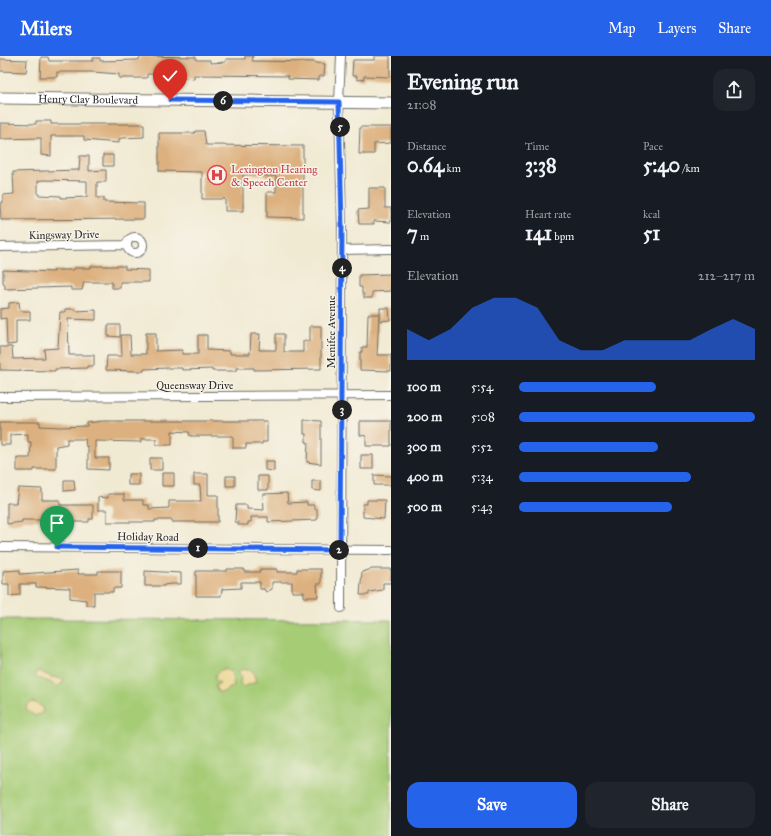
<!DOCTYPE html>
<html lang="en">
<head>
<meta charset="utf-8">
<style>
  :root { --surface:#171b24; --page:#20242c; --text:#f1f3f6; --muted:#9ea1a6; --accent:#2563eb }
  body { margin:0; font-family:"IM FELL Great Primer",serif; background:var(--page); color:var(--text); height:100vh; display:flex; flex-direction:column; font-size:15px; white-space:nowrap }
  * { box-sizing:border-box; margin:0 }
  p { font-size:13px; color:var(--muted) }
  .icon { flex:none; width:22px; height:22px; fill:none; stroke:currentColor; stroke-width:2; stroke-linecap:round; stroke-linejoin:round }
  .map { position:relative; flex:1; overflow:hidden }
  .drawer { display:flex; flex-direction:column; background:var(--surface); width:380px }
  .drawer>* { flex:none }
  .pin { position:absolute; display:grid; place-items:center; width:34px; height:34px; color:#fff; margin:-41px -17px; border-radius:50% 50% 50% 0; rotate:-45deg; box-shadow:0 0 4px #0007 }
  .pin .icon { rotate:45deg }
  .km { position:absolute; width:20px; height:20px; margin:-10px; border-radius:50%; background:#222; color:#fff; font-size:11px; line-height:20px; text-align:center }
  .round { display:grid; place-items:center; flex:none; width:42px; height:42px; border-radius:12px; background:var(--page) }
  .head { display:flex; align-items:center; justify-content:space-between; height:68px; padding:0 16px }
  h1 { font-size:22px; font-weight:700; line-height:30px }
  .metrics { display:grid; grid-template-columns:repeat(3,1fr); gap:6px; height:68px; padding:4px 16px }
  .metrics div { display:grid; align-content:center }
  .metrics b { font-size:20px; font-weight:700 }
  .metrics small { font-size:11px; font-weight:400 }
  .metrics p { font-size:11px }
  .chart { height:112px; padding:8px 16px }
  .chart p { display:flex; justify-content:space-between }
  .chart svg { width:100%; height:72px; margin-top:4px; fill:var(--accent); opacity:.7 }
  .action { display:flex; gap:8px; margin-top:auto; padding:8px 16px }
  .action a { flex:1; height:46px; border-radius:12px; background:var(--accent); color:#fff; font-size:16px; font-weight:700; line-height:46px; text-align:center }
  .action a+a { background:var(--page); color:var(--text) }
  ul { padding:0 16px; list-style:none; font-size:13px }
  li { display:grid; grid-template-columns:64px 48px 1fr; align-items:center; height:30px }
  li i { height:10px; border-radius:5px; background:var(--accent) }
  header { display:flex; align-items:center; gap:24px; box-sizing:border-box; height:56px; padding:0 20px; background:var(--accent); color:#fff }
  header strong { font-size:19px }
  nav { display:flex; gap:22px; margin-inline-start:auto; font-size:14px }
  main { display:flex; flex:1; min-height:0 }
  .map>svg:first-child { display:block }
  .green { fill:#a6cc76; stroke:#687c50 }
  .sand { fill:#eeda9e; stroke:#8c8264 }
  .building { fill:#ddb17f; fill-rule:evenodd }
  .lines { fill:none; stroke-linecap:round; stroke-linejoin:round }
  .street-casing { stroke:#706e66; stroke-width:10 }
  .secondary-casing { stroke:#706e66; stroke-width:13 }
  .street { stroke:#fff; stroke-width:8 }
  .secondary { stroke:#fff; stroke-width:11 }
  .route-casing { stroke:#fff; stroke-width:8 }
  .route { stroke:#2563eb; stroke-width:5 }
  .labels { text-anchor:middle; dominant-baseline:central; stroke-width:3; stroke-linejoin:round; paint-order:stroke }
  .street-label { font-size:11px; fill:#2b2b2b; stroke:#f7f3e8 }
  .health-label { font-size:11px; fill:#be3a42; stroke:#f7f3e8; text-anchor:start }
</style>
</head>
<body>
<header>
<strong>Milers</strong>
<nav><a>Map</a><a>Layers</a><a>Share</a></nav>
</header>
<main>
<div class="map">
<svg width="391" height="780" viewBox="0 0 391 780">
  <rect width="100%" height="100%" fill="#f7f3e8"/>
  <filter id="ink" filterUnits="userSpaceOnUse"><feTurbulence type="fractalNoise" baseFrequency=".025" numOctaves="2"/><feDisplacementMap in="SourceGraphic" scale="8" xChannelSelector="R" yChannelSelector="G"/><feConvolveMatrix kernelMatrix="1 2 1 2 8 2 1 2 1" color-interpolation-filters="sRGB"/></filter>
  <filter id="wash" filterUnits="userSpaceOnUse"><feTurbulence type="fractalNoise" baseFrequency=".012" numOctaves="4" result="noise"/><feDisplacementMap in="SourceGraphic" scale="16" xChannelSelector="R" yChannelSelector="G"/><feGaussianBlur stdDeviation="0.9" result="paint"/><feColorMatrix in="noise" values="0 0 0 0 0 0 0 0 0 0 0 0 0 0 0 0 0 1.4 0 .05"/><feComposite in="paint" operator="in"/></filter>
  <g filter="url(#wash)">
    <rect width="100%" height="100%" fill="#f1ead3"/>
    <!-- green -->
    <path class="green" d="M0,563L391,564V780H0Z"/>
    <!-- sand -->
    <path class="sand" d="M224,613L231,615L234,630L223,636H218L215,630L220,627L216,625C213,619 219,614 224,613Z
      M242,613L253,615L256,626L243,631L240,627L241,621L238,616Z
      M39,615L51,621L63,623V627L56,631L52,627L35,621L36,616Z
      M33,646L43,651L42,657L35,660L26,654L27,649Z"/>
    <g id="blocks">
      <!-- building -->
      <path class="building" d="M140,0L196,1V4H210V7L226,6V3H245V0H253L252,5L315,6V7L325,8L324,20H319V24L288,23V20L197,19H194V23L184,22V19L147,18V22H119V18L93,16H57V21H40L41,1H48L49,5H93V2H100V5L137,4L140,3Z
        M374,0H390V21L364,20V23L357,24V20H352L353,4H374Z
        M0,3L27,4L26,16L0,15Z
        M36,65H51V68H144V81L122,82L119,83V87L84,84V80H51V100L41,99V82L0,83V67L36,68Z
        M360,71H391V87L374,88V98H359Z
        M195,75H204L206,89L303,90V162L267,161V136H276V120H265V118H243V155H225V143H202V116L159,115V77H195Z
        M103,99H113V110H103Z
        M80,100H89V115L106,114V126H97V142H104V146L144,147V163L1,164L0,147H3V139L14,138L13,116L79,114ZM43,124L87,125V141L61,142V140L38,139V125Z
        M369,132H385V152H391V166L374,165V168H359L358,154L369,153Z
        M91,210H125V213L149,214V226H120V232H112V226H84L82,234H71V231L5,233V229L3,228V214L54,216V214H74V212H91Z
        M391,218V235L372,236V242H364V238H362V231H359V219Z
        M19,246L20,255H30V264H16V288L7,289L6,262L0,263V253L9,252V247Z
        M380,252H389L390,264L380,265Z
        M65,253H75V255L96,254V264L68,263L69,299H94V310H87V312L55,313V315L0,314V291H12L13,303L45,302L44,293L58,292L60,256H65Z
        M368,258H379L377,299H391V315L360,314V296H362V291H367Z
        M108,269H120V281L108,280Z
        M310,270H321V313L254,314V312H236V315H212V313L182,314V312H168L144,313V315H138L106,314L107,300H122L121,279H130L131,298H146V277H156V295L182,294V298H198V279H207V294L230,295V298H250L251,278H260L259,294H276V278H284V296H303V285H310Z
        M304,364L321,365V408L307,406L308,386H306V378H304Z
        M103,365H267V386H262V388H246V392H233V380H190L189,376L172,375V389H156V383H141V386L95,385V402H109V414L88,413V390L86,391L85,383H67V388L56,390V413H34V415H17V402H30L31,386H28V378L10,379V389H0V366H40V370L61,371L87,370V367Z
        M360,365H391V390H366V380L360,379Z
        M361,399H373V413H361Z
        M150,402H162V414H150Z
        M265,405H274V415L265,414Z
        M162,417H174V430H162Z
        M128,418H139V429H128Z
        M194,418H208V439H218V466H172V464H155V466H107V454H98V441L108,442V438H124V444H143V449H149V453L169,452V445H201L200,429H194Z
        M374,419L391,420V429H374Z
        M226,420H235V430H226Z
        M258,420H268V434H258Z
        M64,424H74L75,434L64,435Z
        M312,425H321V435L312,434Z
        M18,432L42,433V444H60V449H93V463H89V466H42L43,464H22V466L7,468V447H16Z
        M287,437L288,447L307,446V449H314V453H317V464L268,466V461H251V466H248V469H238V466H235L236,449H247V453L264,454L263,438Z
        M367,444H385L384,463L363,461V448H367Z
        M227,513H244V516H260V513H277V516H297V513H321V528H317L318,541H304V536H292V526H272V533L266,536L264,533H260V526H241V532L222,533L221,540H196V515H227Z
        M372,513H391V527H383V534L369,536V539H360L362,516Z
        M20,514V518L78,514V518H98V515H121V532H113V536H94V549H86V544L70,542V532L36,531V528H20V539L9,540V528H3V515Z
        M145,515L181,517V528H171L164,529V530H145Z"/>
    </g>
  </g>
  <g filter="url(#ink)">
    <use href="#blocks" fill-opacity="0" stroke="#706e66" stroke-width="1"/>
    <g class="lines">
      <defs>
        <path id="street" d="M341,0L339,46L342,170L341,552
          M127 189a8 8 0 1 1 16 0a8 8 0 1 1-16 0Z
          M0,191L127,189
          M342,194L391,193
          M0,341L391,339
          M0,491L391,494"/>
        <g id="secondary">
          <path id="s1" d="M0,42L391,47"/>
        </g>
      </defs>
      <!-- street casing -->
      <use href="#street" class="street-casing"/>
      <!-- secondary casing -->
      <use href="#secondary" class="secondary-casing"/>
      <!-- street -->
      <use href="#street" class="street"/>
      <!-- secondary -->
      <use href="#secondary" class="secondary"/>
    </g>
  </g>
  <g class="lines" filter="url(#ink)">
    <defs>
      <path id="route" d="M57,491L340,494L342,170L339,46L170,44"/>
    </defs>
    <!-- route casing -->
    <use href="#route" class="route-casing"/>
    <!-- route -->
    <use href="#route" class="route"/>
  </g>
  <!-- icons -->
  <defs>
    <symbol id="hospital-ring" viewBox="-11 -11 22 22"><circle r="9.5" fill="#f7f3e8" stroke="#e0444e" stroke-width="1.5"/><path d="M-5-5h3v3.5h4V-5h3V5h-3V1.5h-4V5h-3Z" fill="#e0444e"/></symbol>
  </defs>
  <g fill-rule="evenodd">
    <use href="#hospital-ring" x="206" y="108" width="22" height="22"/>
  </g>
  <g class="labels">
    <!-- street labels -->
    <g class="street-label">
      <text stroke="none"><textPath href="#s1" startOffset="88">Henry Clay Boulevard</textPath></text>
      <text transform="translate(64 179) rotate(-1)">Kingsway Drive</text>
      <text transform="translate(331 276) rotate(-90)">Menifee Avenue</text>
      <text x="195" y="329">Queensway Drive</text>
      <text transform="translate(148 481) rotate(1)">Holiday Road</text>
    </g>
    <!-- health labels -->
    <g class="health-label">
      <text x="231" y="113">Lexington Hearing<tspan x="231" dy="13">&amp; Speech Center</tspan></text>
    </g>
  </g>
</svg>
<div class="pin" style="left:57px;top:491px;background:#1e9e55"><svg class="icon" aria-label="arrive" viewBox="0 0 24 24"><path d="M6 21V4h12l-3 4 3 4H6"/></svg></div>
<div class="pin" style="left:170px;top:44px;background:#d93025"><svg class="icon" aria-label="check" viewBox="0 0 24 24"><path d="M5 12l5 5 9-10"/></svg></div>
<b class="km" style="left:198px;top:492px">1</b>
<b class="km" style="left:339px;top:494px">2</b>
<b class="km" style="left:342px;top:354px">3</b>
<b class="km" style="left:342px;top:212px">4</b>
<b class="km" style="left:340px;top:71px">5</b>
<b class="km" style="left:223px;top:45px">6</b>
</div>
<section class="drawer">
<div class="head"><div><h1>Evening run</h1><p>21:08</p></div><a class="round"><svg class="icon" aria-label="share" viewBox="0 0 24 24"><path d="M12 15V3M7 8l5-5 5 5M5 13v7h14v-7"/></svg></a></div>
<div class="metrics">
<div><p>Distance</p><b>0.64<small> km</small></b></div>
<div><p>Time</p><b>3:38</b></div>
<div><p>Pace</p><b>5:40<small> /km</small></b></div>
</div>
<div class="metrics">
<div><p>Elevation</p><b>7<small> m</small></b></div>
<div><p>Heart rate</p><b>141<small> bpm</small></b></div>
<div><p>kcal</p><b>51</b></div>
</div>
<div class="chart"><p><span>Elevation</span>212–217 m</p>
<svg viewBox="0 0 160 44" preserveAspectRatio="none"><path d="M0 44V25L10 32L20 25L30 12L40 6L50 6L60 12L70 32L80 38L90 38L100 32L110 32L120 32L130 32L140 25L150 19L160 25V44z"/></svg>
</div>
<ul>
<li><b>100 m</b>5:54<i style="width:58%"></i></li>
<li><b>200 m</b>5:08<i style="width:100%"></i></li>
<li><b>300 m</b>5:52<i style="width:59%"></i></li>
<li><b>400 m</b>5:34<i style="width:73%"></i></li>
<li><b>500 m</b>5:43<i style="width:65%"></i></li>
</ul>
<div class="action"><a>Save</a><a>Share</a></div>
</section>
</main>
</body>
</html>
